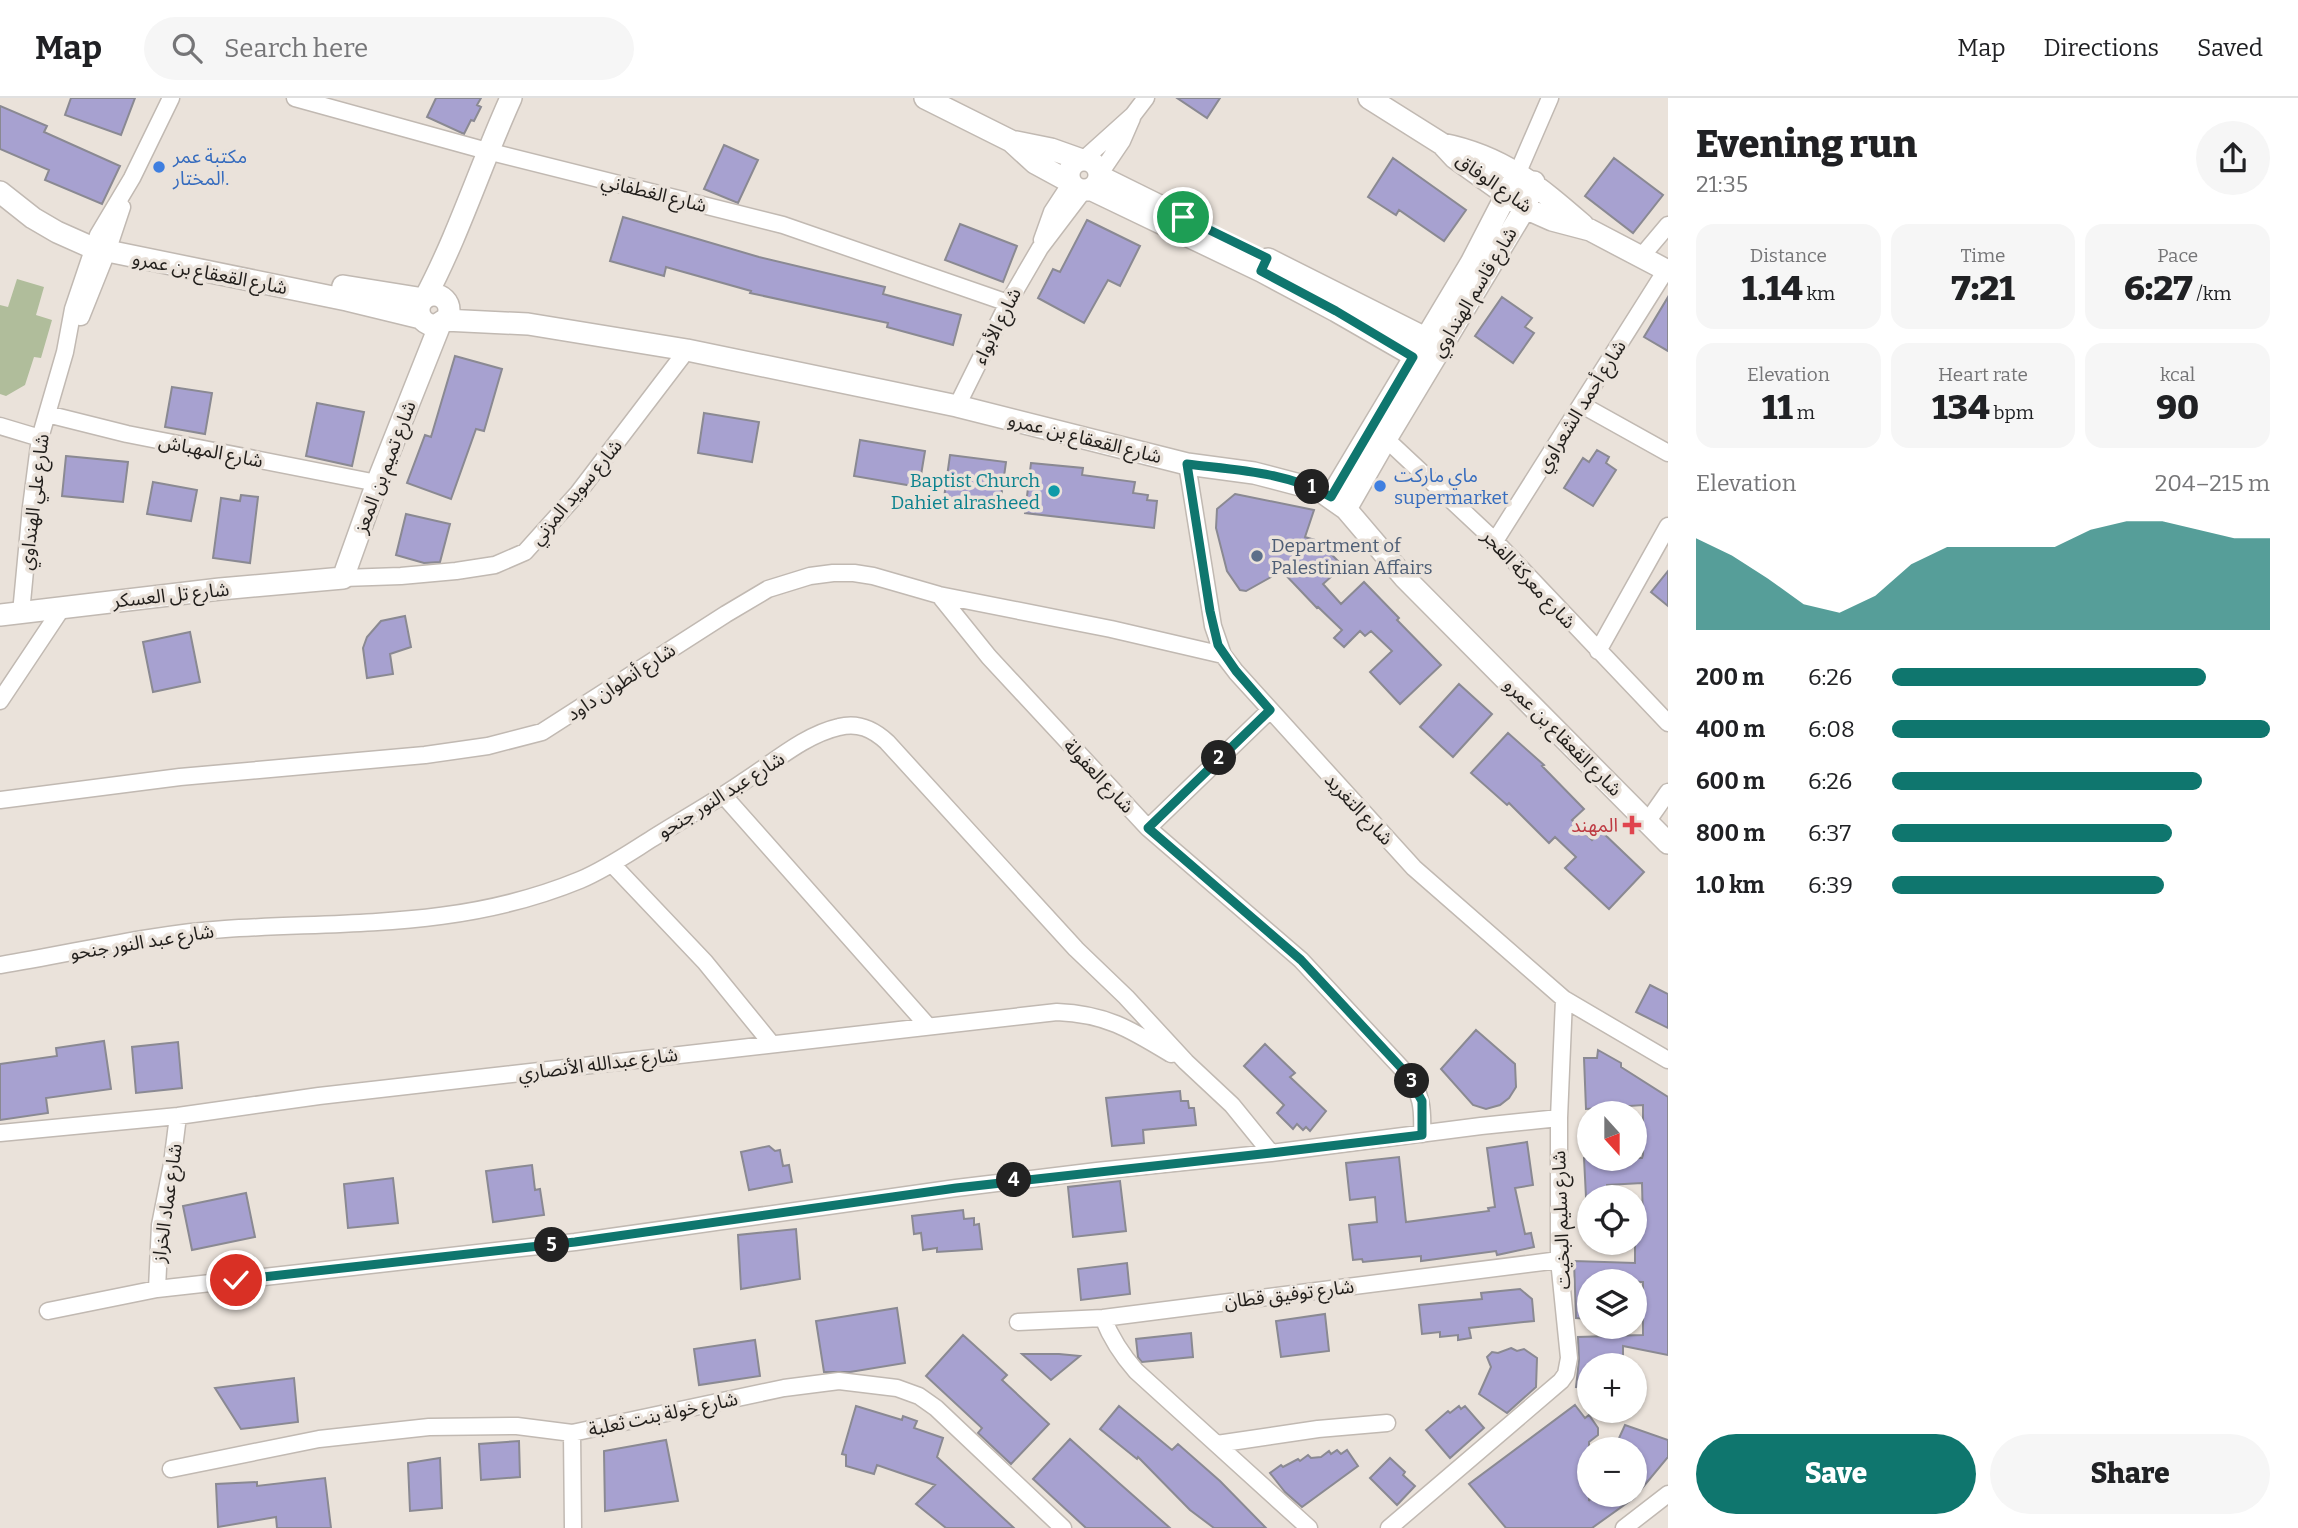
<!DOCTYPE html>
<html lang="en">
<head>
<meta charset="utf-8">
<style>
  :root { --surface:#fff; --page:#f6f6f6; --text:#202124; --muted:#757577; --line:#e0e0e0; --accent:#0f766e }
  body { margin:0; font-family:Bitter,"Noto Sans Arabic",serif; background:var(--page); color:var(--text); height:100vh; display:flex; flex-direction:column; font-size:26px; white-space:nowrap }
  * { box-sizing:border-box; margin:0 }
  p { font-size:23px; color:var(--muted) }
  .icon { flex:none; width:38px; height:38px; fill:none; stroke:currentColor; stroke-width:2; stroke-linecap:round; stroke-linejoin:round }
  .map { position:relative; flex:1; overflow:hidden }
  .panel { display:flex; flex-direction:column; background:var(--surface); width:630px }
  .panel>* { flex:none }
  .needle { width:46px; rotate:159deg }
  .fabs { position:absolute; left:1577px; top:1003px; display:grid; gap:14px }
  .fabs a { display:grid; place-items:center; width:70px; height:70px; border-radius:50%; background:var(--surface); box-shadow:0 2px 5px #0004; font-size:35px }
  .pin { position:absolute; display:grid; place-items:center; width:60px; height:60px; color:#fff; margin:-30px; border:4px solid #fff; border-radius:50%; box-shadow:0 2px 7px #0007 }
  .km { position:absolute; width:35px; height:35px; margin:-18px; border-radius:50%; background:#222; color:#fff; font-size:19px; line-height:35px; text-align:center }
  .round { display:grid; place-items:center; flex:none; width:74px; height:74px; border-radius:37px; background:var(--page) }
  .headline { display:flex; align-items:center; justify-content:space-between; height:119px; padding:0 28px }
  h1 { font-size:38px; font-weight:800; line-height:52px }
  .metrics { display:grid; grid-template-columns:repeat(3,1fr); gap:10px; height:119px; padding:7px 28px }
  .metrics div { display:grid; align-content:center; border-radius:18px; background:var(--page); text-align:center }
  .metrics b { font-size:35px; font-weight:800 }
  .metrics small { font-size:19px; font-weight:400 }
  .metrics p { font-size:19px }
  .chart { height:196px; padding:14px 28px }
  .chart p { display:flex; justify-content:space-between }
  .chart svg { width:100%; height:126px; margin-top:7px; fill:var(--accent); opacity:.7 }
  .primary-button { display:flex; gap:14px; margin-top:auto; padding:14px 28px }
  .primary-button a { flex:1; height:80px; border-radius:42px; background:var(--accent); color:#fff; font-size:28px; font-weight:800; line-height:80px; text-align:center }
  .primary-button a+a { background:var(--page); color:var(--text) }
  ul { padding:0 28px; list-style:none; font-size:23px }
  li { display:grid; grid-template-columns:112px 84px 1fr; align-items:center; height:52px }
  li i { height:18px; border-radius:9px; background:var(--accent) }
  header { display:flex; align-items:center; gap:42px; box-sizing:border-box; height:98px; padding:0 35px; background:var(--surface); border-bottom:2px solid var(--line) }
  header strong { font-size:33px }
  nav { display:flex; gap:38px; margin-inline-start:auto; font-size:24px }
  .search { width:490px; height:63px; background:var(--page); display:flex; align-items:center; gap:18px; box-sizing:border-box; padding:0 24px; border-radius:38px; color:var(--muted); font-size:26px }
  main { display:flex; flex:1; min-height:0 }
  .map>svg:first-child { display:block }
  .green { fill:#b0bd9b }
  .building { fill:#a7a1d0; stroke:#8a8992; stroke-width:2 }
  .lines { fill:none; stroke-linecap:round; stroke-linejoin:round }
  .street-casing { stroke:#c1b9b2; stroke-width:19 }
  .secondary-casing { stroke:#c1b9b2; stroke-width:24 }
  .street { stroke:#fff; stroke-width:16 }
  .secondary { stroke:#fff; stroke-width:21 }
  .route-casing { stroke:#fff; stroke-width:14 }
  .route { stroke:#0f766e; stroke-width:9 }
  .shop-dot { fill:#3f7fe0; stroke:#eae2da; stroke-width:2.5 }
  .culture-dot { fill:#0f9aa8; stroke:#eae2da; stroke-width:2.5 }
  .service-dot { fill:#5c6f8a; stroke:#eae2da; stroke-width:2.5 }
  .health-dot { fill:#e0444e; stroke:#eae2da; stroke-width:2.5 }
  .labels { text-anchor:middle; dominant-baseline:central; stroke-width:7; stroke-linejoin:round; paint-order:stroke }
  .shop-label { font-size:19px; fill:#366cbe; stroke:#eae2da; text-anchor:start }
  .street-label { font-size:19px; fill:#211e1b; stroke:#eae2da }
  .culture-label { font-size:19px; fill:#0d838f; stroke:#eae2da; text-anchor:end }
  .service-label { font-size:19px; fill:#4e5e75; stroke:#eae2da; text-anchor:start }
  .health-label { font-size:19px; fill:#be3a42; stroke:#eae2da; text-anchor:end }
</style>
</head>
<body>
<header>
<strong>Map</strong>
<div class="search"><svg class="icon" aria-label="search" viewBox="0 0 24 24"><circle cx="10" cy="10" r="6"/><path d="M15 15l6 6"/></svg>Search here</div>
<nav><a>Map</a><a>Directions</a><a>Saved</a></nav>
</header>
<main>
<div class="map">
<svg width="1668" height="1430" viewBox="0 0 1668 1430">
  <rect width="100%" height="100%" fill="#eae2da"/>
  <!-- green -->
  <path class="green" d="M17,181L44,189L36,217L52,222L41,260L34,259L25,287L6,298L0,296V207L8,209Z"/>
  <!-- building -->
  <path class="building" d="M71,0H135L121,37L65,17Z
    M436,0H481L477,7L481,9L474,23L471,22L464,36L427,19Z
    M1177,0H1220L1207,20Z
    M0,8L47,28L44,34L120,68L102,106L45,82L49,72L0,51Z
    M724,47L758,62L738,105L704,91Z
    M1393,60L1466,112L1444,143L1399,112L1396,117L1368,99Z
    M1614,60L1663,97L1633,135L1585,98Z
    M623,119L759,159L885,189L883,196L961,217L953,247L887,229L888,225L750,195L751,193L666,169L664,178L610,163Z
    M1087,122L1140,148L1120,188L1108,182L1084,225L1038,200L1053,171L1060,174Z
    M960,126L1017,148L1003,184L945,162Z
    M1502,199L1532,220L1525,229L1534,235L1513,265L1475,238Z
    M1668,199V253L1644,239Z
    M455,258L502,271L484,333L476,331L451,401L407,385L425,337L431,339Z
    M172,289L212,295L205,336L165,329Z
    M317,305L364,314L352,368L306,358Z
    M704,315L759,324L752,364L698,355Z
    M860,342L925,353L919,389L854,378Z
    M1597,352L1609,359L1606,365L1616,372L1593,408L1564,390L1583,360L1589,364Z
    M950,357L1006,364L1000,407L944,400Z
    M66,358L128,364L123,404L62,398Z
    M1031,365L1083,370L1082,377L1135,384L1133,395L1148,397L1147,402L1157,403L1154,430L1025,415Z
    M153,384L197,392L191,423L147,416Z
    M1235,396L1314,412L1305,439L1318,443L1343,468L1323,486L1341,506L1364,484L1399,520L1397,522L1441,567L1400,606L1370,574L1392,553L1371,533L1365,538L1360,533L1344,549L1334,540L1342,532L1318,509L1317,510L1279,470L1271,479L1246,493L1240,492L1227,473L1216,430L1217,411Z
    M241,397L258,399L250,465L213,460L221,400L240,403Z
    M406,416L450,426L440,464L424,465L396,457Z
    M1668,473V508L1651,494Z
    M405,518L411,549L390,556L393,576L367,580L363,550L367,539L381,523Z
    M190,534L200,584L153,594L143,544Z
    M1459,586L1492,616L1453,659L1420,629Z
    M1508,635L1544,667L1542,668L1584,711L1572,722L1592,742L1601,733L1644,774L1609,811L1565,770L1576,759L1555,739L1549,745L1509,705L1507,707L1471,675Z
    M1650,887L1668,896V930L1636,914Z
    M1476,932L1515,966L1516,989L1509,1000L1500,1007L1486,1011L1473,1007L1441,971Z
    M104,943L111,991L46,1000L48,1015L0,1022V966L57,958L56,950Z
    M178,944L182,990L136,995L132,949Z
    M1265,946L1295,975L1290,979L1326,1013L1310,1033L1306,1029L1303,1032L1297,1026L1293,1031L1277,1015L1284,1007L1244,968Z
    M1598,952L1621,965V969L1668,999V1257L1623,1248V1267H1589V1290L1576,1289L1579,1262L1578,1239L1643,1237V1184L1589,1183V1221L1576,1220L1574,1163L1635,1165V1124L1643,1125L1642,1085L1607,1087V1099H1586L1584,1060H1642L1643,1057V1007L1586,1011L1584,960H1597Z
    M1180,993L1181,1003H1188L1189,1010H1194L1196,1027L1143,1032L1144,1045L1112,1048L1106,1000Z
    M1527,1044L1533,1087L1515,1090L1525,1136L1531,1135L1534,1149L1497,1157L1496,1153L1421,1163V1158L1363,1164L1362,1161L1353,1162L1349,1127L1377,1124L1375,1099L1350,1102L1346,1065L1399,1059L1406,1124L1489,1113L1488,1110L1495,1109L1487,1050Z
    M769,1048L775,1053L780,1052L783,1068L789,1067L792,1084L749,1092L741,1054Z
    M532,1067L535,1092L540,1091L544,1117L493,1124L486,1073Z
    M393,1080L398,1125L348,1130L344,1086Z
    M1120,1083L1126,1133L1073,1139L1068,1089Z
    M246,1095L255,1139L192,1152L183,1108Z
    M963,1112L964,1121L974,1120V1127L979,1126L982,1151L937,1154V1150L923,1152L921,1135L914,1136L912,1118Z
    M796,1131L800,1181L741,1191L738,1137Z
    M1127,1165L1130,1196L1081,1202L1078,1171Z
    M1520,1191L1532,1201L1534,1223L1469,1230L1471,1240L1458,1242V1237L1440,1239V1234L1422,1236L1419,1207L1482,1201L1481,1195Z
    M897,1210L905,1265L850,1274H824L816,1223Z
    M1325,1216L1329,1253L1281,1259L1276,1223Z
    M1191,1235L1193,1259L1142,1264L1138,1259L1136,1241Z
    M963,1237L1007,1277L1002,1282L1049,1326L1011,1366L978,1335L982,1330L926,1278Z
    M755,1242L760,1278L699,1287L694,1251Z
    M1511,1250L1517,1253L1524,1251L1537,1260L1536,1289L1507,1315L1479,1296L1491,1269L1487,1259L1492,1254L1498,1255Z
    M1022,1256H1059L1080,1258L1051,1282Z
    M294,1280L298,1324L241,1331L215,1290Z
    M1575,1307L1585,1320L1589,1317L1598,1330V1337L1589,1344V1403L1592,1396H1634V1351H1614L1625,1327L1668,1342V1359L1634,1400L1592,1430H1506L1469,1386Z
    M856,1308L902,1322L903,1318L917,1323L914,1330L943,1340L937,1359L1014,1430H946L916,1406L935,1387L877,1367L874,1376L846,1368V1357L842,1356Z
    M1119,1308L1172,1352L1178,1346L1220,1383L1266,1430H1214L1190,1412L1138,1359L1137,1361L1100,1331Z
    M1459,1308L1461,1311L1465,1308L1484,1330L1450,1360L1426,1332L1448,1313L1450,1315Z
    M1070,1341L1119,1385L1170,1430H1086L1033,1381Z
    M666,1342L678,1403L605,1413L604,1353Z
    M519,1343L520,1379L481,1382L479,1346Z
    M1337,1352L1341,1356L1347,1352L1358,1368L1302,1409L1285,1394L1270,1375L1281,1367L1283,1369L1298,1361L1300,1363L1308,1357L1311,1360L1321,1359L1329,1353L1331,1356Z
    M440,1360L442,1410L410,1413L408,1365Z
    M1390,1360L1405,1374L1403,1377L1415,1388L1397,1407L1370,1380Z
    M325,1380L331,1430H277L276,1419L218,1429L216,1386L257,1384V1388Z"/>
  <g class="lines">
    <defs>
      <path id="street" d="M295,0L487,53L783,127L1008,205
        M1083,62L1133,17L1146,0
        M1518,74L1550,0
        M1099,77L1122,43L1132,20
        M1042,142L1052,114L1071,85
        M1641,159L1668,127
        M81,219L107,154L122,109
        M1582,307L1668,355
        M957,308L1008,205L1040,150L1084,92
        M47,316L127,336L377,385
        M0,328L40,340
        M1386,341L1495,443L1668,625
        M1187,366L1213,528L1223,557L1236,574L1414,770L1564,901L1668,962
        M1495,443L1666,172
        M343,480L401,478L456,473L495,467L525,454L578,395L687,252
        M939,497L989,559L1148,730L1301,862L1406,975C1422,995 1423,1011 1422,1036
        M21,515L31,409L40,340L65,254L73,211L98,137L132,80L171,0
        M1598,553L1668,428
        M0,603L62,510
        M724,698L927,927
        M0,702L180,679L425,657L488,648L542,634L726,516L768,491L810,478L833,475H854L873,478L939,497L1111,531L1223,557
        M1647,724L1668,694
        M1148,730L1270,612
        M612,766L705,864L771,945
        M0,867C75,855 149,836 225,831C349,823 461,831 580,782C606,771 629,755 653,740C683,721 714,704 743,684C773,665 804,637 839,629C858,624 873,631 887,644L1076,851L1126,899L1186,964L1232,1007L1271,1055
        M0,1035L178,1018L319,998L1057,914C1106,916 1130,931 1171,956
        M157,1191L160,1127L172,1066L178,1018
        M48,1213L157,1191L575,1144L956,1090L1097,1073L1271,1055L1481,1028L1559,1020
        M1103,1220C1111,1240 1121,1256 1136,1273L1309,1430
        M1018,1224L1103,1220L1559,1162
        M572,1335L573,1430
        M1217,1346L1318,1331L1387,1325
        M171,1371L319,1341L429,1329L517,1328L572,1335L784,1290L839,1283L897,1290L919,1298L936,1310L1063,1430
        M1389,1430L1561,1283L1566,1276L1569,1260L1559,1162V1020L1564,901
        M1624,1430L1668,1396"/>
      <path id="secondary" d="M925,0L1011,43L1051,51L1082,62
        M1369,0L1442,46L1455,60L1525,110L1552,122L1590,132L1668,173
        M1012,44L1035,65L1070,84
        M1442,46C1503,58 1538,88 1583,127
        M1069 77a15 15 0 1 1 30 0a15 15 0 1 1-30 0Z
        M1099,78L1182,119
        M1090,91L1261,173L1336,213L1430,267
        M0,94L33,120L57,134L93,150L347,202L421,220
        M1268,161L1441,248
        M343,188L424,201
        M419 212a15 15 0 1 1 30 0a15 15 0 1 1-30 0Z
        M425,200C459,136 481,66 511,0
        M444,222L528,226L687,252L957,308L1187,366L1254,375L1319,392L1346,411L1404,479L1668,745
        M1331,399L1471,165L1518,74
        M1346,411L1386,341L1525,110L1534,84
        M0,517L220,491L343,480L377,385L441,224"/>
    </defs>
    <!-- street casing -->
    <use href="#street" class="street-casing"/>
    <!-- secondary casing -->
    <use href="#secondary" class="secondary-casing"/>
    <!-- street -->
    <use href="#street" class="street"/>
    <!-- secondary -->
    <use href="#secondary" class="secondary"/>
  </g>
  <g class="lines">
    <defs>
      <path id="route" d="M236,1182L575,1144L956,1090L1271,1055L1422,1037V1003L1406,975L1301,862L1148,730L1270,612L1236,573L1218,547L1210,513L1187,366C1234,372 1289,374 1331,399L1413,259L1336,213L1261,173L1267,160L1183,119"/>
    </defs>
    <!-- route casing -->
    <use href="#route" class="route-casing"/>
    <!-- route -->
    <use href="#route" class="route"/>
  </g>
  <!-- markers -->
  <g class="shop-dot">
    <circle cx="159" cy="69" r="7"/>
    <circle cx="1380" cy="388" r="7"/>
  </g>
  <circle class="culture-dot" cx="1054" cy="393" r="7"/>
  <circle class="service-dot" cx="1257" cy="458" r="7"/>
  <path class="health-dot" d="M1628.5 716.5h7v7h7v7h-7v7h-7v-7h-7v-7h7z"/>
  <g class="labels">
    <!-- shop labels -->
    <g class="shop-label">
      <text x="173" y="58">مكتبة عمر<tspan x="173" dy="22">المختار.</tspan></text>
      <text x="1394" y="377">ماي ماركت<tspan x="1394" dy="22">supermarket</tspan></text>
    </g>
    <!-- street labels -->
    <g class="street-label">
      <text transform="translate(1494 85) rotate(35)">شارع الوفاق</text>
      <text transform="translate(654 95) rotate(14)">شارع الغطفاني</text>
      <text transform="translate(210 175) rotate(11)">شارع القعقاع بن عمرو</text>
      <text transform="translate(1474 194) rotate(-59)">شارع قاسم الهنداوي</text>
      <text transform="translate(997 228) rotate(-63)">شارع الأبواء</text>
      <text transform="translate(1581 308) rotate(-58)">شارع أحمد الشعراوي</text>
      <text transform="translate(1085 340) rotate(14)">شارع القعقاع بن عمرو</text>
      <text transform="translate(211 353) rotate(11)">شارع المهباش</text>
      <text transform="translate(385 369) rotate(-69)">شارع تميم بن المعز</text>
      <text transform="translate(576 394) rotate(-50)">شارع سويد المزني</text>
      <text transform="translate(34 404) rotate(-83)">شارع علي الهنداوي</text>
      <text transform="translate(1529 481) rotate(47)">شارع معركة الفجر</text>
      <text transform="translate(171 497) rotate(-6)">شارع تل العسكر</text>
      <text transform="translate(621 584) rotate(-33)">شارع أنطوان داود</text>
      <text transform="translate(1563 639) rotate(45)">شارع القعقاع بن عمرو</text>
      <text transform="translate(1099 678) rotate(47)">شارع العفولة</text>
      <text transform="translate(721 697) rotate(-32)">شارع عبد النور جنحو</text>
      <text transform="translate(1359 711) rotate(47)">شارع التغريد</text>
      <text transform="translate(142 844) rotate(-9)">شارع عبد النور جنحو</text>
      <text transform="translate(598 966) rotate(-7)">شارع عبدالله الأنصاري</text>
      <text transform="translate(167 1105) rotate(-82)">شارع عماد الخراز</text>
      <text transform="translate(1561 1122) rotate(-92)">شارع سليم البخيت</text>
      <text transform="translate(1289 1196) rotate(-7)">شارع توفيق قطان</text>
      <text transform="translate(663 1316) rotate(-12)">شارع خولة بنت ثعلبة</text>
    </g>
    <!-- culture labels -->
    <g class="culture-label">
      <text x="1040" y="382">Baptist Church<tspan x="1040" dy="22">Dahiet alrasheed</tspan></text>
    </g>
    <!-- service labels -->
    <g class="service-label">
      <text x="1271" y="447">Department of<tspan x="1271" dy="22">Palestinian Affairs</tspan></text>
    </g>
    <!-- health labels -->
    <g class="health-label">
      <text x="1618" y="727">المهند</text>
    </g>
  </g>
</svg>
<div class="fabs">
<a><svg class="needle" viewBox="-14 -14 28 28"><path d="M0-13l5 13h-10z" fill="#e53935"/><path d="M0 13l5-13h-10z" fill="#757577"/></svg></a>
<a><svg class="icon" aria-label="locate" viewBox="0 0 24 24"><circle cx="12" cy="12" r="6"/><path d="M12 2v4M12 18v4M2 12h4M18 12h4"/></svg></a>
<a><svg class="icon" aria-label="layers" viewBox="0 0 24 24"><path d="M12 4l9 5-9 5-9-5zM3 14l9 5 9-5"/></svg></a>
<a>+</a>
<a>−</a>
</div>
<div class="pin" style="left:1183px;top:119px;background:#1e9e55"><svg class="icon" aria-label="arrive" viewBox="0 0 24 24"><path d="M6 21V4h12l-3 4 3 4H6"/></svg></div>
<div class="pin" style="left:236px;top:1182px;background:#d93025"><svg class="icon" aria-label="check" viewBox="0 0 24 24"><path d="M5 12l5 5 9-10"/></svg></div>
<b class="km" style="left:1312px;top:389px">1</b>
<b class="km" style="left:1219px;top:660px">2</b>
<b class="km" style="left:1412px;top:983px">3</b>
<b class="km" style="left:1014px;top:1082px">4</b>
<b class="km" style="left:552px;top:1147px">5</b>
</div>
<section class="panel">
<div class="headline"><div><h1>Evening run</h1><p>21:35</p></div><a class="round"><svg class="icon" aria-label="share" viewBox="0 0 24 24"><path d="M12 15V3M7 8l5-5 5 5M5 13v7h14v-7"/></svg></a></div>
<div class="metrics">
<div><p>Distance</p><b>1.14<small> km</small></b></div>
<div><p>Time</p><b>7:21</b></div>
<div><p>Pace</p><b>6:27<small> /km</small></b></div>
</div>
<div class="metrics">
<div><p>Elevation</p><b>11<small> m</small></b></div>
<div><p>Heart rate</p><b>134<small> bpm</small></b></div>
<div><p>kcal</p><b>90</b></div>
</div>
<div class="chart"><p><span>Elevation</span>204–215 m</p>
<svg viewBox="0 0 160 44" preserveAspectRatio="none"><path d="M0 44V12L10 18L20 26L30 35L40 38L50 32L60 21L70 15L80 15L90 15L100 15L110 9L120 6L130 6L140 9L150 12L160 12V44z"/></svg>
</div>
<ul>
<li><b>200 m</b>6:26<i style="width:83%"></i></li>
<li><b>400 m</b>6:08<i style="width:100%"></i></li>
<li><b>600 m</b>6:26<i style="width:82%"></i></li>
<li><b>800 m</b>6:37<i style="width:74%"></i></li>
<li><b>1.0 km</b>6:39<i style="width:72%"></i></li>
</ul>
<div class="primary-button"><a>Save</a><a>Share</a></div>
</section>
</main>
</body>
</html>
